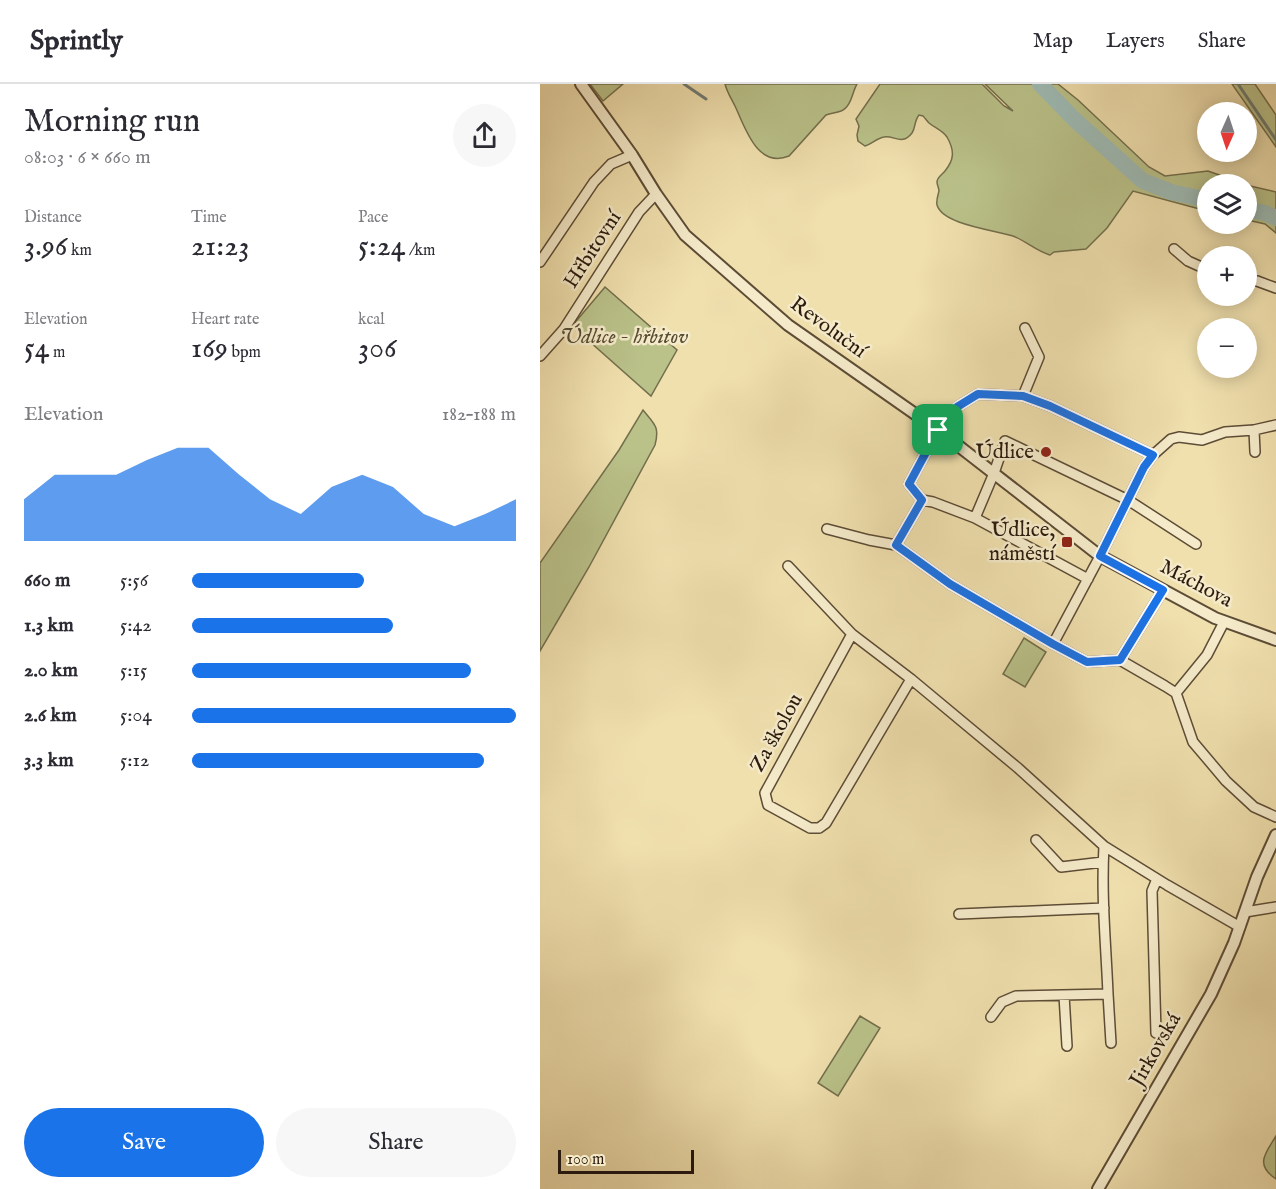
<!DOCTYPE html>
<html lang="en">
<head>
<meta charset="utf-8">
<style>
  :root { --surface:#fff; --page:#f7f7f7; --text:#2b2b33; --muted:#7c7c81; --line:#e1e1e2; --accent:#1a73e8 }
  body { margin:0; font-family:"IM FELL English",serif; background:var(--page); color:var(--text); height:100vh; display:flex; flex-direction:column; font-size:22px; white-space:nowrap }
  * { box-sizing:border-box; margin:0 }
  p { font-size:20px; color:var(--muted) }
  .icon { flex:none; width:33px; height:33px; fill:none; stroke:currentColor; stroke-width:2; stroke-linecap:round; stroke-linejoin:round }
  .map { position:relative; flex:1; overflow:hidden }
  .side { display:flex; flex-direction:column; background:var(--surface); width:540px }
  .side>* { flex:none }
  .needle { width:39px; rotate:183deg }
  .fabs { position:absolute; left:657px; top:18px; display:grid; gap:12px }
  .fabs a { display:grid; place-items:center; width:60px; height:60px; border-radius:50%; background:var(--surface); box-shadow:0 3px 15px #0003; font-size:30px }
  .scale { position:absolute; left:18px; bottom:15px; width:136px; box-sizing:border-box; padding-left:6px; border:3px solid #2c1b0e; border-top:0; font-size:16px; line-height:21px; white-space:nowrap; color:#2c1b0e; -webkit-text-stroke:4px #f5ebca; paint-order:stroke }
  .pin { position:absolute; display:grid; place-items:center; width:51px; height:51px; color:#fff; margin:-26px; border-radius:12px; box-shadow:0 3px 9px #0006 }
  .round { display:grid; place-items:center; flex:none; width:63px; height:63px; border-radius:32px; background:var(--page) }
  .overview { display:flex; align-items:center; justify-content:space-between; height:102px; padding:0 24px }
  h1 { font-size:33px; font-weight:600; line-height:45px }
  .figures { display:grid; grid-template-columns:repeat(3,1fr); gap:9px; height:102px; padding:6px 24px }
  .figures div { display:grid; align-content:center }
  .figures b { font-size:30px; font-weight:600 }
  .figures small { font-size:16px; font-weight:400 }
  .figures p { font-size:16px }
  .chart { height:168px; padding:12px 24px }
  .chart p { display:flex; justify-content:space-between }
  .chart svg { width:100%; height:108px; margin-top:6px; fill:var(--accent); opacity:.7 }
  .action { display:flex; gap:12px; margin-top:auto; padding:12px 24px }
  .action a { flex:1; height:69px; border-radius:36px; background:var(--accent); color:#fff; font-size:24px; font-weight:600; line-height:69px; text-align:center }
  .action a+a { background:var(--page); color:var(--text) }
  ul { padding:0 24px; list-style:none; font-size:20px }
  li { display:grid; grid-template-columns:96px 72px 1fr; align-items:center; height:45px }
  li i { height:15px; border-radius:8px; background:var(--accent) }
  header { display:flex; align-items:center; gap:36px; box-sizing:border-box; height:84px; padding:0 30px; background:var(--surface); border-bottom:2px solid var(--line) }
  header strong { font-size:28px }
  nav { display:flex; gap:33px; margin-inline-start:auto; font-size:21px }
  main { display:flex; flex:1; min-height:0 }
  .map>svg:first-child { display:block }
  .green { fill:#bac28a; stroke:#736e4c; stroke-width:1.5 }
  .lines { fill:none; stroke-linecap:round; stroke-linejoin:round }
  .stream { stroke:#707b72; stroke-width:3 }
  .river { stroke:#9ebbb5; stroke-width:16 }
  .minor-casing { stroke:#5d4c36; stroke-width:12 }
  .tertiary-casing { stroke:#5d4c36; stroke-width:14 }
  .minor { stroke:#f5ebca; stroke-width:9 }
  .tertiary { stroke:#f5ebca; stroke-width:10 }
  .route-casing { stroke:#fff; stroke-width:12 }
  .route { stroke:#1a73e8; stroke-width:8 }
  .poi-dot { fill:#8f2418; stroke:#f5ebca; stroke-width:2 }
  .labels { text-anchor:middle; dominant-baseline:central; stroke-width:5; stroke-linejoin:round; paint-order:stroke }
  .street-label { font-size:21px; fill:#2c1b0e; stroke:#f5ebca }
  .park-label { font-size:21px; font-style:italic; fill:#574d33; stroke:#f5ebca }
  .poi-label { font-size:21px; fill:#2c1b0e; stroke:#f5ebca; text-anchor:end }
</style>
</head>
<body>
<header>
<strong>Sprintly</strong>
<nav><a>Map</a><a>Layers</a><a>Share</a></nav>
</header>
<main>
<section class="side">
<div class="overview"><div><h1>Morning run</h1><p>08:03 · 6 × 660 m</p></div><a class="round"><svg class="icon" aria-label="share" viewBox="0 0 24 24"><path d="M12 15V3M7 8l5-5 5 5M5 13v7h14v-7"/></svg></a></div>
<div class="figures">
<div><p>Distance</p><b>3.96<small> km</small></b></div>
<div><p>Time</p><b>21:23</b></div>
<div><p>Pace</p><b>5:24<small> /km</small></b></div>
</div>
<div class="figures">
<div><p>Elevation</p><b>54<small> m</small></b></div>
<div><p>Heart rate</p><b>169<small> bpm</small></b></div>
<div><p>kcal</p><b>306</b></div>
</div>
<div class="chart"><p><span>Elevation</span>182–188 m</p>
<svg viewBox="0 0 160 44" preserveAspectRatio="none"><path d="M0 44V27L10 17L20 17L30 17L40 11L50 6L60 6L70 17L80 27L90 33L100 22L110 17L120 22L130 33L140 38L150 33L160 27V44z"/></svg>
</div>
<ul>
<li><b>660 m</b>5:56<i style="width:53%"></i></li>
<li><b>1.3 km</b>5:42<i style="width:62%"></i></li>
<li><b>2.0 km</b>5:15<i style="width:86%"></i></li>
<li><b>2.6 km</b>5:04<i style="width:100%"></i></li>
<li><b>3.3 km</b>5:12<i style="width:90%"></i></li>
</ul>
<div class="action"><a>Save</a><a>Share</a></div>
</section>
<div class="map">
<svg width="736" height="1105" viewBox="0 0 736 1105">
  <rect width="100%" height="100%" fill="#f0e0ae"/>
  <filter id="stains"><feTurbulence type="fractalNoise" baseFrequency=".00333" numOctaves="4"/><feColorMatrix values="0 0 0 0 .2 0 0 0 0 .09 0 0 0 0 .02 0 0 0 .5 -.17"/></filter>
  <radialGradient id="worn" r=".72"><stop offset=".6" stop-color="#630" stop-opacity="0"/><stop offset="1" stop-color="#630" stop-opacity=".3"/></radialGradient>
  <!-- green -->
  <path class="green" d="M50,0H83L63,17Z
    M185,0H317C312,8 312,22 301,27C296,29 291,29 286,31L249,72C217,85 205,43 195,22C191,14 187,8 185,0Z
    M340,0H442L464,22L473,27L445,0H518L538,16L609,83L625,92L668,87L705,100H668L667,127L593,107L567,144L546,165L514,168L510,171C496,167 486,157 473,152C455,146 403,141 397,121C396,117 398,111 399,107C399,104 397,101 397,98C397,93 402,91 405,87C414,76 415,67 407,53C402,46 395,44 389,39C387,37 385,34 383,32L379,31C374,37 376,43 372,49C362,62 354,51 344,53C337,54 332,60 325,62L318,57L317,51L319,42L316,35Z
    M692,0H715L736,31V63Z
    M706,101L736,108V149L725,140L707,136Z
    M65,203L137,266L111,312L32,242Z
    M103,326C114,340 120,342 115,361L49,483L0,567V479L79,366Z
    M484,554L506,568L485,603L463,590Z
    M320,932L340,944L298,1012L278,999Z
    M736,1052V1095C714,1080 726,1069 736,1052Z"/>
  <g class="lines">
    <!-- stream -->
    <path class="stream" d="M144,0L166,15
      M698,0L736,56"/>
    <!-- river -->
    <path class="river" d="M500,0L535,36L603,97L631,108L668,116
      M706,125L725,129L736,134"/>
    <defs>
      <path id="minor" d="M634,165L648,177L668,186
        M0,178L54,98L71,80L92,71
        M706,196L717,197L736,204
        M0,272L24,245L99,128L116,110
        M483,312L499,273L485,244
        M714,346L736,341
        M382,416L393,418L435,434
        M287,445L329,456L356,461L410,500L513,560
        M356,461L382,416L369,400L398,346L417,323L438,310L483,312L510,322L613,371
        M248,482L312,550L371,595L478,684L564,762L627,801L700,843
        M548,495L435,434L454,389L465,357L588,416L656,460
        M312,550L225,709L228,721L270,744H279L286,739L371,595
        M580,576L547,578L513,560L560,472L604,383L613,371L631,355L639,353L662,356L685,348L714,346L715,368
        M580,576L623,506
        M580,576L625,602L636,609
        M636,609L653,658L686,697L714,723L736,733
        M636,609L667,571L684,538
        M496,756L521,783L563,778
        M705,828L736,823
        M419,830L564,824
        M568,910L571,959
        M524,911L527,962
        M451,933L462,918L476,912L568,910C566,861 561,811 564,762
        M616,949L612,807L617,795"/>
      <path id="tertiary" d="M41,0L92,71L116,110L145,151L248,241L398,346L560,472L675,534L736,556
        M558,1105L671,910L694,859L717,793L736,751"/>
    </defs>
    <!-- minor casing -->
    <use href="#minor" class="minor-casing"/>
    <!-- tertiary casing -->
    <use href="#tertiary" class="tertiary-casing"/>
    <!-- minor -->
    <use href="#minor" class="minor"/>
    <!-- tertiary -->
    <use href="#tertiary" class="tertiary"/>
  </g>
  <g class="lines">
    <defs>
      <path id="route" d="M438,310L483,312L510,322L613,371L604,383L560,472L623,506L580,576L547,578L513,560L410,500L356,461L382,416L369,400L398,346L417,323Z"/>
    </defs>
    <!-- route casing -->
    <use href="#route" class="route-casing"/>
    <!-- route -->
    <use href="#route" class="route"/>
  </g>
  <!-- markers -->
  <g class="poi-dot">
    <circle cx="506" cy="368" r="6"/>
    <rect x="521" y="452" width="12" height="12" rx="3"/>
  </g>
  <g class="labels">
    <!-- street labels -->
    <g class="street-label">
      <text transform="translate(53 166) rotate(-57)">Hřbitovní</text>
      <text transform="translate(288 244) rotate(36)">Revoluční</text>
      <text transform="translate(656 500) rotate(28)">Máchova</text>
      <text transform="translate(237 649) rotate(-61)">Za školou</text>
      <text transform="translate(616 966) rotate(-60)">Jirkovská</text>
    </g>
    <!-- park labels -->
    <g class="park-label">
      <text x="84" y="253">Údlice - hřbitov</text>
    </g>
    <!-- poi labels -->
    <g class="poi-label">
      <text x="494" y="368">Údlice</text>
      <text x="515" y="446">Údlice,<tspan x="515" dy="24">náměstí</tspan></text>
    </g>
  </g>
  <rect width="100%" height="100%" filter="url(#stains)"/>
  <rect width="100%" height="100%" fill="url(#worn)"/>
</svg>
<div class="fabs">
<a><svg class="needle" viewBox="-14 -14 28 28"><path d="M0-13l5 13h-10z" fill="#e53935"/><path d="M0 13l5-13h-10z" fill="#7c7c81"/></svg></a>
<a><svg class="icon" aria-label="layers" viewBox="0 0 24 24"><path d="M12 4l9 5-9 5-9-5zM3 14l9 5 9-5"/></svg></a>
<a>+</a>
<a>−</a>
</div>
<div class="scale">100 m</div>
<div class="pin" style="left:398px;top:346px;background:#1e9e55"><svg class="icon" aria-label="arrive" viewBox="0 0 24 24"><path d="M6 21V4h12l-3 4 3 4H6"/></svg></div>
</div>
</main>
</body>
</html>
